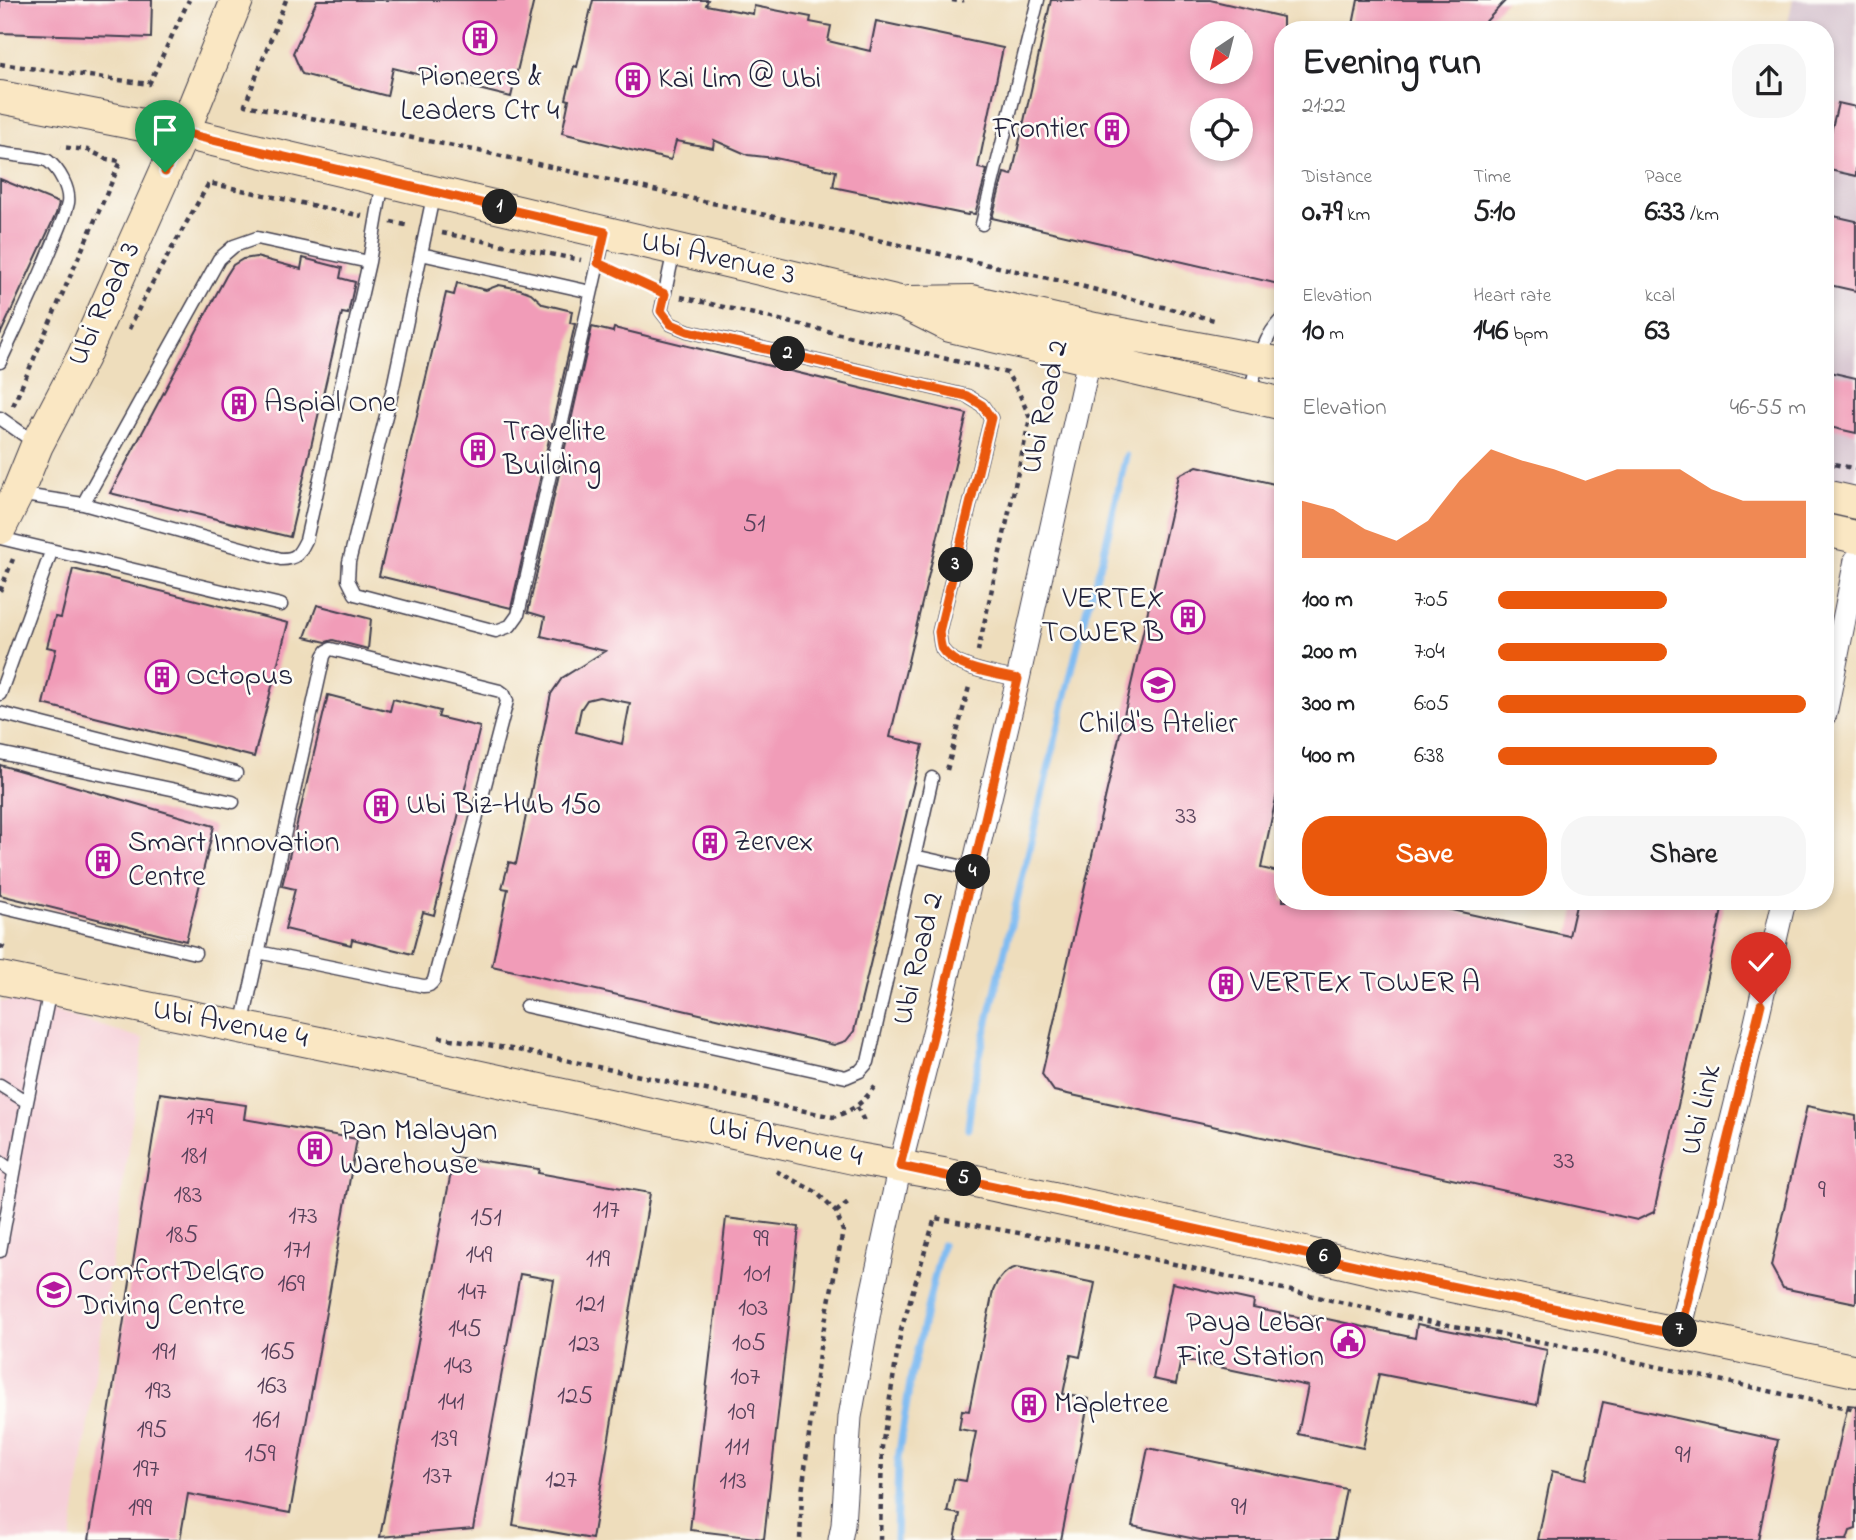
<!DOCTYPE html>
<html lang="en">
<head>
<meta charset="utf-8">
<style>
  :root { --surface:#fff; --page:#f6f6f6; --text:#202124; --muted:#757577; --accent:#ea580c }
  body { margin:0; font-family:"Indie Flower",sans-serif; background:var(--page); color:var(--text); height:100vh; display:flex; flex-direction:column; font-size:26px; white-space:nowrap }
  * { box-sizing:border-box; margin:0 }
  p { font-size:23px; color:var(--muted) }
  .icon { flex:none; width:38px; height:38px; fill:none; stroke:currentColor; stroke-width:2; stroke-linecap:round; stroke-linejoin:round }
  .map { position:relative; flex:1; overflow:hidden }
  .panel { position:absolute; left:1274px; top:21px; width:560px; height:889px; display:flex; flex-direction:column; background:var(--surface); border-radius:28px; box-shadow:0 4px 10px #0003 }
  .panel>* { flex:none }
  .needle { width:46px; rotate:215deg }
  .buttons { position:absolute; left:1190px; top:21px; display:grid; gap:14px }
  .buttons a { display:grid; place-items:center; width:63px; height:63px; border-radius:50%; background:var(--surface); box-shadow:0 4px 10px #0003; font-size:35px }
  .pin { position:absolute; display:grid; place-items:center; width:60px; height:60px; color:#fff; margin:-72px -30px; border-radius:50% 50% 50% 0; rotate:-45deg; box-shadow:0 0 7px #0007 }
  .pin .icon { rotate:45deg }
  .km { position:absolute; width:35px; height:35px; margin:-18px; border-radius:50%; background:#222; color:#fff; font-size:19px; line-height:35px; text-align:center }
  .round { display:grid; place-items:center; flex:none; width:74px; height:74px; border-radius:28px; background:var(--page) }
  .head { display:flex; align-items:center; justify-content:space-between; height:119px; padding:0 28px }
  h1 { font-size:38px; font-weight:800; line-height:52px }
  .metrics { display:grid; grid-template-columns:repeat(3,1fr); gap:10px; height:119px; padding:7px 28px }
  .metrics div { display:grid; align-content:center }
  .metrics b { font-size:30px; font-weight:800 }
  .metrics small { font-size:19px; font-weight:400 }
  .metrics p { font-size:19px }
  .chart { height:196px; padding:14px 28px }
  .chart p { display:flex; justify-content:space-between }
  .chart svg { width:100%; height:126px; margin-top:7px; fill:var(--accent); opacity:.7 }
  .cta { display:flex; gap:14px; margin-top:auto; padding:14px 28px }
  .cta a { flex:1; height:80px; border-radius:28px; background:var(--accent); color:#fff; font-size:28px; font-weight:800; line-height:80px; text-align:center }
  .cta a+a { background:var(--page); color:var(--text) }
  ul { padding:0 28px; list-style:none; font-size:23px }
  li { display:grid; grid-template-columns:112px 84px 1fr; align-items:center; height:52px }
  li i { height:18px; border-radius:9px; background:var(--accent) }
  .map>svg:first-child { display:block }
  .built { fill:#f6cfd8 }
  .industrial { fill:#d1bdca }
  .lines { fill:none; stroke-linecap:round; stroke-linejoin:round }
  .stream { stroke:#80bcf2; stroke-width:7 }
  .building { fill:#f19cb8; fill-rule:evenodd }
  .lane-casing { stroke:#413e4e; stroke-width:15 }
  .street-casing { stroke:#413e4e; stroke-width:25 }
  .secondary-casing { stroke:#413e4e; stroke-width:34 }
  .path { stroke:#413e4e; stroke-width:4.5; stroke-dasharray:5 5; stroke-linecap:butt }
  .lane { stroke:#fff; stroke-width:12 }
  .street { stroke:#fff; stroke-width:23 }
  .secondary { stroke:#fae7c3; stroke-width:32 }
  .route-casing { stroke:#fff; stroke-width:14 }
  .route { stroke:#ea580c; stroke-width:9 }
  .labels { text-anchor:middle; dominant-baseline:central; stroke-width:5; stroke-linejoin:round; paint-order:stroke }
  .number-label { font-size:26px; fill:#56405a }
  .poi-label { font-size:30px; fill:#22223b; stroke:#fdfcf7; text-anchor:start }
  .street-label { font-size:30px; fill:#22223b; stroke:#fdfcf7 }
</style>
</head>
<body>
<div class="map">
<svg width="1856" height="1540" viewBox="0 0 1856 1540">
  <rect width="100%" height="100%" fill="#fdfcf7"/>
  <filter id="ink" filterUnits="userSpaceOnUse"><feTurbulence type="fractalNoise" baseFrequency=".0143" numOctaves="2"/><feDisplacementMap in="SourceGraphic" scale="14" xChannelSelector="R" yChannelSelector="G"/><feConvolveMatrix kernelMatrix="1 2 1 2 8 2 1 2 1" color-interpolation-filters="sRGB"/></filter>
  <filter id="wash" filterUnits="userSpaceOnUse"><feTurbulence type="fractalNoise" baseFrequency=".00686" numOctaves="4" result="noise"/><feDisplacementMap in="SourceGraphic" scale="28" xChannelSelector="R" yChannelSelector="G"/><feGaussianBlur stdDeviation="1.57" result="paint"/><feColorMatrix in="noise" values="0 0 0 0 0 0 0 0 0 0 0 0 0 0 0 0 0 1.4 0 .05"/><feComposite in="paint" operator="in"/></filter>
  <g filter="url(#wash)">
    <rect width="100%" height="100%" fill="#eeddbc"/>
    <!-- built -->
    <path class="built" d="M14,999L144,1039L71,1540H0V1002Z"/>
    <!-- industrial -->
    <path class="industrial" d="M1793,0H1856V487L1825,480V30H1786Z"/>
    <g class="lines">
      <!-- stream -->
      <path class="stream" d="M968,1128L974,1080L1086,611L1103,556L1126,456
        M896,1540L898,1459L911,1376L942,1245"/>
    </g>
    <g id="blocks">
      <!-- building -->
      <path class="building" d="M0,0H152L151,38L0,33Z
        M317,0H534L511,97L393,68L387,96L302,74L293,53Z
        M593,0H708L706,5L753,14L754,6L811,17L810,22L831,26L828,41L870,51L876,21L1003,48L978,168L987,170L975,214L969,213L968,215L833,187L836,171L775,158L748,155L714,140L713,148L676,141L671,160L562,133L569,100L566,99L574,66L577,67Z
        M1051,0H1210L1283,17V285L992,218L1004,173L1012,175ZM1202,33H1241V72H1202ZM1202,110H1241V149H1202Z
        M1358,0H1506L1478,30H1352Z
        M1838,103L1856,107V176L1825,169V157Z
        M0,179L59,203L56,214L0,335Z
        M1825,214L1856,221V291L1825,284Z
        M256,257L301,269L303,258L342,268L340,278L355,282L348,314L342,313L290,537L110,493L226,276L233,265L243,259Z
        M457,283L486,290L499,285L520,289L531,293L543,304L572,311L570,323L575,324L511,608L379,576L446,293L454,295Z
        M592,327L613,332L614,328L967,414L890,737L923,745L854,1031L846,1041L834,1045L492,966L508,889L502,888L509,862L516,864L551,694L562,678L605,651L541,636L545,617L528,612ZM599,697L630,703L622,744L576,732L581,709L587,700Z
        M1825,371L1856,378V433L1825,426Z
        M1197,466L1283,486V766L1261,868L1283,873V901H1411L1569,936L1577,901H1724L1654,1212L1637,1220L1054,1091L1042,1074L1179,475Z
        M73,569L288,623L254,757L43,704L56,649L47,647L55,617L61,618Z
        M317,605L371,619L368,649L333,640L326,642L305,637Z
        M328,695L390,711L393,699L440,711L438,717L480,727L434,915L423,912L412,954L352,939L351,945L285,929L295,889L282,886Z
        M0,765L214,826L186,941L0,895Z
        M160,1093L246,1105L244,1119L357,1139L290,1513L188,1494L180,1540H89Z
        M1807,1106L1856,1116V1303L1783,1288L1771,1266Z
        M454,1157L539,1169L538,1173L650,1193L592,1539L513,1525L554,1280L520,1274L473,1529L380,1537Z
        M726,1218L799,1227L764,1539L690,1530Z
        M1017,1267L1095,1283L1080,1357L1071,1355L1063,1394L1089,1399L1061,1540H955L960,1514L947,1512L954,1479L966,1481L976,1432L959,1429L962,1410L969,1411L993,1291L997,1282L1003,1275L1009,1270Z
        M1172,1283L1254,1301L1253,1308L1303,1318L1304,1314L1415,1338L1417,1324L1547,1350L1537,1405L1379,1374L1363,1448L1298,1434L1308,1386L1181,1359L1176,1384L1153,1379Z
        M1603,1402L1778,1440L1758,1540H1538L1552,1471L1586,1479Z
        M1848,1405L1856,1406V1529L1850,1531L1847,1540H1817Z
        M1148,1448L1346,1489L1336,1540H1200L1132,1526Z"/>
    </g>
  </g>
  <g filter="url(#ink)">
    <use href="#blocks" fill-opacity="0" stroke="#413e4e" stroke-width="2"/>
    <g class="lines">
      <defs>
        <path id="lane" d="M0,153C9,155 42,157 48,161C59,169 70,189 68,203C65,217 58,231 53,244C37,284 18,323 0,362
          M434,192L392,392L349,562L348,580L355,594L496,631L510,626L518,615L605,233
          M982,224L1038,0
          M674,250L661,311L671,324L688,331L967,396L982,405L991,418L939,632C940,638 940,644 942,649C955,669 996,674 1018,679
          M421,254L591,292
          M1249,395C1256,370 1262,337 1283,318
          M0,418L37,444
          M17,494L83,504L281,559C297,559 299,554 306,540L369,262L383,181
          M83,504L219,259L234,246L257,238L369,262
          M0,538L281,605
          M0,694L51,552
          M0,713L236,773
          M0,753L233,802
          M914,856L973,869
          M0,907L195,953
          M526,1006L846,1077L860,1071L868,1062L932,778
          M242,1026L324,656L327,651L331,649L500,691L504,694L507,701L434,980C431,985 429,986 423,986L258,952
          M0,1085L27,1102
          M0,1162L14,1172
          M0,1251L27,1102L50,990"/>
        <path id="street" d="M1825,714L1856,560
          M1679,1334L1755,1027L1784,901
          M840,1540L843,1525L850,1417L872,1295L900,1166L942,1001L1018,679L1092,346"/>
        <path id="secondary" d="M0,97L183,133L904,303L950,326L1283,404
          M909,302L972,301L1095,329L1283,364
          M1825,496L1856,503
          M0,528L17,494L37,445L83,357L183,133L237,0
          M1825,530L1856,537
          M0,978L402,1060L858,1159L943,1174L1266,1244L1390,1273L1856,1371"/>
      </defs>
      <!-- lane casing -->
      <use href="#lane" class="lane-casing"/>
      <!-- street casing -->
      <use href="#street" class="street-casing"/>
      <!-- secondary casing -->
      <use href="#secondary" class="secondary-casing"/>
      <!-- path -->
      <path class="path" d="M286,0L245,105L479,151L1061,281L1214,320
        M952,0L959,1L964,0
        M0,64L149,84L189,0
        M391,222L410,226
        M442,233L581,260
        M613,270L650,287
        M681,297L1007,373L1019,393L1030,418L978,651
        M129,329L146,294L209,183L362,216
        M13,406L121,161L107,159L88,150L61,147
        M1825,462L1856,469
        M0,591L13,559
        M947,770L970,683
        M0,946L9,950
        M439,1037L518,1050L833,1117C853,1111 867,1100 877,1082
        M857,1107L866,1125
        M776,1171L816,1192L836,1212L843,1231L819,1353L802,1493L800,1540
        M836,1212L848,1202
        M880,1540L882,1447L901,1330L935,1218L1113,1250L1405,1317L1558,1345L1856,1410"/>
      <!-- lane -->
      <use href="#lane" class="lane"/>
      <!-- street -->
      <use href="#street" class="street"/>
      <!-- secondary -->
      <use href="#secondary" class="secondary"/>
    </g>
  </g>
  <g class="lines" filter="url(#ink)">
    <defs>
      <path id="route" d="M165,172L183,133L605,232L598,263L665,294L661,311L671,324L688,331L967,396L982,405L991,418L939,632C940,638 940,644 942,649C955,669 996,674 1018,679L942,1001L900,1166L1177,1225L1390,1273L1679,1335L1761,1004"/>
    </defs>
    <!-- route casing -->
    <use href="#route" class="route-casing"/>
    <!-- route -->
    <use href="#route" class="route"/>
  </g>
  <!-- icons -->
  <defs>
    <symbol id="building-ring" viewBox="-11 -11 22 22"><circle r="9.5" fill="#fdfcf7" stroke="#b5179e" stroke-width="1.5"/><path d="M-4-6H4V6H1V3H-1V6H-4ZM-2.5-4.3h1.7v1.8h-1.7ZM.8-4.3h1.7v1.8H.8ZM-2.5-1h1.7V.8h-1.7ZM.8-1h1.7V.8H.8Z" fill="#b5179e"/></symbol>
    <symbol id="school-ring" viewBox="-11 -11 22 22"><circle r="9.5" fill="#fdfcf7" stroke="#b5179e" stroke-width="1.5"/><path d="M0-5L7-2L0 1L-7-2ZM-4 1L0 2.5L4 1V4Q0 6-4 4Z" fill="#b5179e"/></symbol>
    <symbol id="civic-ring" viewBox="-11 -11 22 22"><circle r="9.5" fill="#fdfcf7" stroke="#b5179e" stroke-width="1.5"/><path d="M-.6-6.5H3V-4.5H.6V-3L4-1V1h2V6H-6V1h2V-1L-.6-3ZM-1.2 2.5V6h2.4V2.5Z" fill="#b5179e"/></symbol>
  </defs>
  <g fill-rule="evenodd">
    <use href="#building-ring" x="461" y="19" width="38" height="38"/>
    <use href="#building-ring" x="614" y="61" width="38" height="38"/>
    <use href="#building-ring" x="1093" y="111" width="38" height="38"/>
    <use href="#building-ring" x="220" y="385" width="38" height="38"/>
    <use href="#building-ring" x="459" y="431" width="38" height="38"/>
    <use href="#building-ring" x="1169" y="598" width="38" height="38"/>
    <use href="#building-ring" x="143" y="658" width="38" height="38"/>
    <use href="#school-ring" x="1139" y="666" width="38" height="38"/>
    <use href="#building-ring" x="362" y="787" width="38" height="38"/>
    <use href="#building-ring" x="691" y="824" width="38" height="38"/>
    <use href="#building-ring" x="84" y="842" width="38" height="38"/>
    <use href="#building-ring" x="1207" y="965" width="38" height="38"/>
    <use href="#building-ring" x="296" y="1130" width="38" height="38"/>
    <use href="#school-ring" x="35" y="1271" width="38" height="38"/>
    <use href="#civic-ring" x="1329" y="1322" width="38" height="38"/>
    <use href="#building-ring" x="1010" y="1386" width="38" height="38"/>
  </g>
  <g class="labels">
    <!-- number labels -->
    <g class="number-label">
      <text x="754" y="525">51</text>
      <text x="1186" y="817">33</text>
      <text x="200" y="1118">179</text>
      <text x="194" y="1157">181</text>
      <text x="1564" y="1162">33</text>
      <text x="1822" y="1191">9</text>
      <text x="188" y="1196">183</text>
      <text x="606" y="1211">117</text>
      <text x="303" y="1217">173</text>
      <text x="486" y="1219">151</text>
      <text x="182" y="1236">185</text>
      <text x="761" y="1240">99</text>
      <text x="297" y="1251">171</text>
      <text x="479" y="1256">149</text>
      <text x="598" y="1260">119</text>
      <text x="757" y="1275">101</text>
      <text x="291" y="1285">169</text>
      <text x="472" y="1293">147</text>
      <text x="590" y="1305">121</text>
      <text x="753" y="1309">103</text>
      <text x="465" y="1330">145</text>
      <text x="749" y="1344">105</text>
      <text x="584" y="1345">123</text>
      <text x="164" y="1353">191</text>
      <text x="278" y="1353">165</text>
      <text x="458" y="1367">143</text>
      <text x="745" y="1378">107</text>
      <text x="272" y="1387">163</text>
      <text x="158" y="1392">193</text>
      <text x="575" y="1397">125</text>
      <text x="451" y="1403">141</text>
      <text x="741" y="1413">109</text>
      <text x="266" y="1421">161</text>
      <text x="152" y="1431">195</text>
      <text x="444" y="1440">139</text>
      <text x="737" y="1448">111</text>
      <text x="260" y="1455">159</text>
      <text x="1683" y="1456">91</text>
      <text x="146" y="1470">197</text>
      <text x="437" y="1477">137</text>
      <text x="561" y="1481">127</text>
      <text x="733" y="1482">113</text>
      <text x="1239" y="1508">91</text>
      <text x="140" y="1509">199</text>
    </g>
    <!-- poi labels -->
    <g class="poi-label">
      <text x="480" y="78" text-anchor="middle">Pioneers &amp;<tspan x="480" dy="34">Leaders Ctr 4</tspan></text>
      <text x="658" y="80">Kai Lim @ Ubi</text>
      <text x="1088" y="130" text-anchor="end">Frontier</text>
      <text x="264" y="404">Aspial One</text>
      <text x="503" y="433">Travelite<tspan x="503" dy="34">Building</tspan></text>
      <text x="1164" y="600" text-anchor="end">VERTEX<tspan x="1164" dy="34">TOWER B</tspan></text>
      <text x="186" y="677">Octopus</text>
      <text x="1158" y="725" text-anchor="middle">Child's Atelier</text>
      <text x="406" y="806">Ubi Biz-Hub 150</text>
      <text x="734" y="843">Zervex</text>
      <text x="128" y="844">Smart Innovation<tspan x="128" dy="34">Centre</tspan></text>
      <text x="1250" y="984">VERTEX TOWER A</text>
      <text x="340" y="1132">Pan Malayan<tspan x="340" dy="34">Warehouse</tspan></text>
      <text x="78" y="1273">ComfortDelGro<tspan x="78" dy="34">Driving Centre</tspan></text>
      <text x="1324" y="1324" text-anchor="end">Paya Lebar<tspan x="1324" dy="34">Fire Station</tspan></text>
      <text x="1054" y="1405">Mapletree</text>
    </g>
    <!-- street labels -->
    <g class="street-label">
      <text transform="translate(718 259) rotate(13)">Ubi Avenue 3</text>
      <text transform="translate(105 304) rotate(-65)">Ubi Road 3</text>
      <text transform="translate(1046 407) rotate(-78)">Ubi Road 2</text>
      <text transform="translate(919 959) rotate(-76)">Ubi Road 2</text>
      <text transform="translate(230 1025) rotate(11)">Ubi Avenue 4</text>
      <text transform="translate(1702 1110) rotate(-76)">Ubi Link</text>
      <text transform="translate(785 1142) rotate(12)">Ubi Avenue 4</text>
    </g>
  </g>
</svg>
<div class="buttons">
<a><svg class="needle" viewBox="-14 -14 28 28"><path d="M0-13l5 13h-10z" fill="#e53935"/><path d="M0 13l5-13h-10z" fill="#757577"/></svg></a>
<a><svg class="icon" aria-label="locate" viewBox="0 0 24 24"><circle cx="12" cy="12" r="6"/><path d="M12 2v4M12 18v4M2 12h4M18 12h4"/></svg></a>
</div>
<div class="pin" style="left:165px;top:172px;background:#1e9e55"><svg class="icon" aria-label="arrive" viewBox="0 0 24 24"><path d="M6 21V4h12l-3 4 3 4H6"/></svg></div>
<div class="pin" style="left:1761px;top:1004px;background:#d93025"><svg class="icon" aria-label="check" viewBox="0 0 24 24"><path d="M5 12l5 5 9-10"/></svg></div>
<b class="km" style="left:500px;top:207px">1</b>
<b class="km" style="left:788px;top:354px">2</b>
<b class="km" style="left:956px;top:565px">3</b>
<b class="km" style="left:973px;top:872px">4</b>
<b class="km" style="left:964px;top:1179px">5</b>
<b class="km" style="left:1324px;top:1257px">6</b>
<b class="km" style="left:1680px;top:1330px">7</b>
<section class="panel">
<div class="head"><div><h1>Evening run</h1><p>21:22</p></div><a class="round"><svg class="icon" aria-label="share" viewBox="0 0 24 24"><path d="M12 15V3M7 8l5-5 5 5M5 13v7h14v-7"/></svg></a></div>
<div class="metrics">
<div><p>Distance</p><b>0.79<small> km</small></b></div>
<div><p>Time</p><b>5:10</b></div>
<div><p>Pace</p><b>6:33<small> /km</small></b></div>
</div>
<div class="metrics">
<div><p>Elevation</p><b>10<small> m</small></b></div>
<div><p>Heart rate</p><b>146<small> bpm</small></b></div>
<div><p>kcal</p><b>63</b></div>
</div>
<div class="chart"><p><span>Elevation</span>46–55 m</p>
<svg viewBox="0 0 160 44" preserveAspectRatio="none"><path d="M0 44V24L10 27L20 34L30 38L40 31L50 17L60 6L70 10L80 13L90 17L100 13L110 13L120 13L130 20L140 24L150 24L160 24V44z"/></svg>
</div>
<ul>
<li><b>100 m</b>7:05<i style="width:55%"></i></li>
<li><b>200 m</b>7:04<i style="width:55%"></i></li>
<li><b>300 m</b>6:05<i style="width:100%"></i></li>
<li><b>400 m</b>6:38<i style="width:71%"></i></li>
</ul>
<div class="cta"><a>Save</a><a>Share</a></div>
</section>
</div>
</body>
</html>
